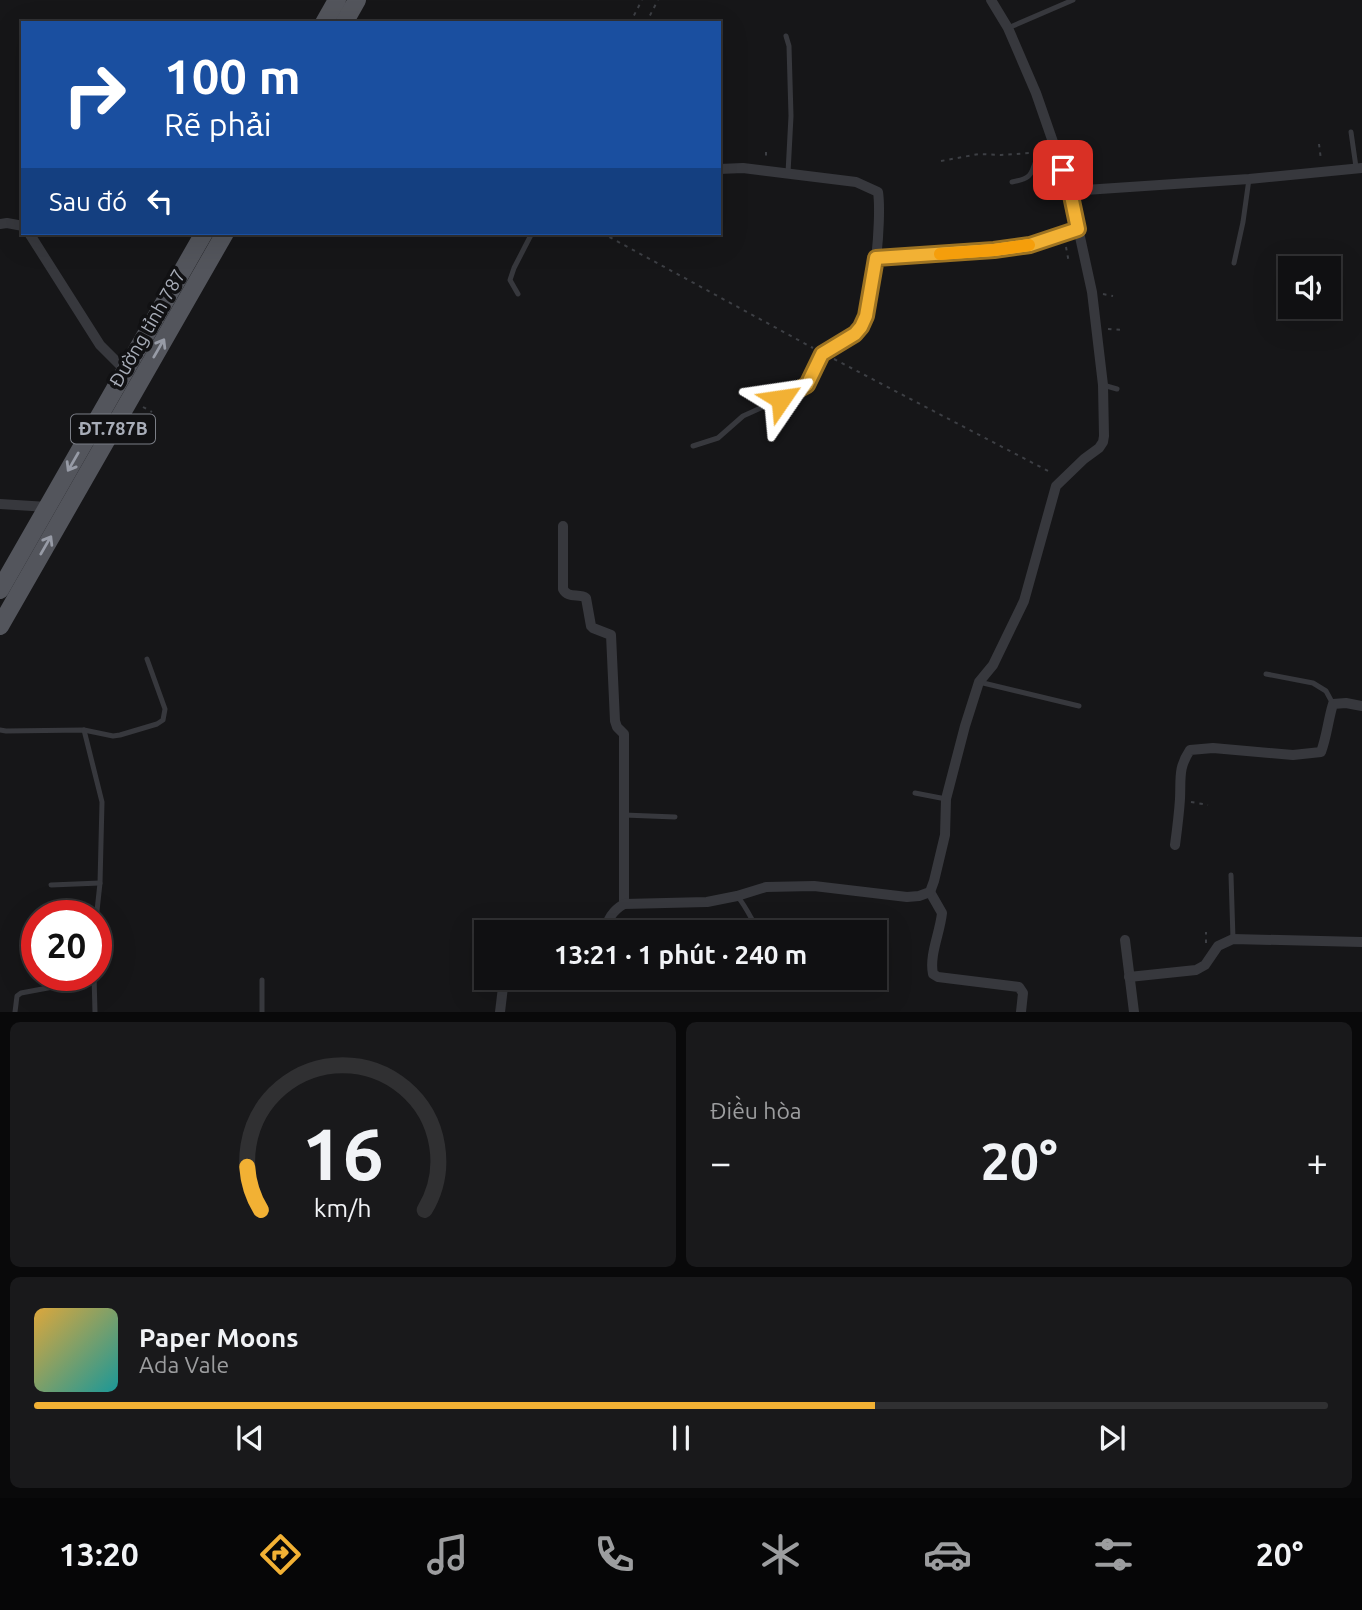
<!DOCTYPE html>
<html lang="vi">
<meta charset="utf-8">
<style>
body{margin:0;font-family:Ubuntu,sans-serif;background:#19191b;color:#f1f3f6;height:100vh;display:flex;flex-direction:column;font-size:26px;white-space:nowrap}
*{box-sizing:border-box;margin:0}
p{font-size:23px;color:#9c9d9f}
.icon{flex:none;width:38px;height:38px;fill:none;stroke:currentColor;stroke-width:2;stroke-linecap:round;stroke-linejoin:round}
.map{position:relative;height:1012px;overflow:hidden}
.drawer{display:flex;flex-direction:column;gap:10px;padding:10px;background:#09090a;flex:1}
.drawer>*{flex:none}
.banner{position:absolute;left:21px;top:21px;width:700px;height:214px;border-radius:0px;box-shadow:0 7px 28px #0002,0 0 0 2px #303032;background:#1a4fa0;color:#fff;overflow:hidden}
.buttons{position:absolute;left:1278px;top:256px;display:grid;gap:14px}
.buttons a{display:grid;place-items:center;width:63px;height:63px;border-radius:0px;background:#101012;box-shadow:0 7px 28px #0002,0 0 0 2px #303032;font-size:35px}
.speed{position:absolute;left:21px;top:900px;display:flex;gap:14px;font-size:35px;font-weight:700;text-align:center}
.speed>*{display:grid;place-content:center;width:91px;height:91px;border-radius:50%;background:#101012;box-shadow:0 7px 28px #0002,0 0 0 2px #303032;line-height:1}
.speed .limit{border:10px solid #d22;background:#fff;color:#111}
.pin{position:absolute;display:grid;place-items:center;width:60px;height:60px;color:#fff;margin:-30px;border-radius:14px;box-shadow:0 4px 10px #0006}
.me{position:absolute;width:77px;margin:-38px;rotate:58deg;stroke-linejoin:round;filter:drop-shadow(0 0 5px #0008)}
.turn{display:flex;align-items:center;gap:24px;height:147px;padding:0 28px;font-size:32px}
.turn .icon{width:91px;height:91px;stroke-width:2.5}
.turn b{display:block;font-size:49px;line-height:60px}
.then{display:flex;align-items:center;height:66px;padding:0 28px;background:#0003;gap:14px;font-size:26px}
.big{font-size:52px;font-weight:700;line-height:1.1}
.drawer .tile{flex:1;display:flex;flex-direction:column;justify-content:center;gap:10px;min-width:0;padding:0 24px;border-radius:10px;background:#19191b}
.drawer .dial{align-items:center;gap:0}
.dial svg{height:182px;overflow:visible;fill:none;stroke:#303032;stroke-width:7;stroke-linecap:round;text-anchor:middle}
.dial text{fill:#f1f3f6;stroke:none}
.song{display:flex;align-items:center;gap:21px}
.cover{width:84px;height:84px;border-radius:10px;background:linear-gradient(135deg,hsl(40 70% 55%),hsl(180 70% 35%))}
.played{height:7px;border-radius:4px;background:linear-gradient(90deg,#f2b134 65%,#303032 65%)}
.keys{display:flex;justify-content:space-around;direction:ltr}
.heat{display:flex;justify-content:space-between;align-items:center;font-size:38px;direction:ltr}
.drawer .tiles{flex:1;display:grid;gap:10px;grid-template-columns:1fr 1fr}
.tile:last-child{grid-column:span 2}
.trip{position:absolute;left:474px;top:920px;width:413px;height:70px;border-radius:0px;background:#101012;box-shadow:0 7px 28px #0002,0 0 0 2px #303032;font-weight:700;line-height:70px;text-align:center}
.tab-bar{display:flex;height:112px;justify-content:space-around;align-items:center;background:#060607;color:#9c9d9f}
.tab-bar .icon{width:49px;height:49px}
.tab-bar .active{color:#f2b134}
.tab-bar b{font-size:32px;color:#f1f3f6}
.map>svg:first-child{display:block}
</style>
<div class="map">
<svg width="1362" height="1012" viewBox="0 0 1362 1012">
<rect width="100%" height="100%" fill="#161618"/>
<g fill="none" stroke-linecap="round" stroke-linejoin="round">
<!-- path -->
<g stroke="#3d3f44" stroke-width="2" stroke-dasharray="3.5 5" stroke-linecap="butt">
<polyline points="630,23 642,0"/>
<polyline points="646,23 658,0"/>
<polyline points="1319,144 1321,160"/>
<polyline points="766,152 766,159"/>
<polyline points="941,161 979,154 1001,155 1030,153"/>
<polyline points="602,233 813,348"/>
<polyline points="1066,247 1069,263"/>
<polyline points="1103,294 1113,296"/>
<polyline points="1108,329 1123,330"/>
<polyline points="834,359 1052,473"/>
<polyline points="143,407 152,412"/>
<polyline points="1191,802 1208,805"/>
<polyline points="1206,943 1206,932"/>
</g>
<!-- service -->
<g stroke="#37383d" stroke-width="5">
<polyline points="1008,28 1073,0"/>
<polyline points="786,36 789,46 791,116 788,173"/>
<polyline points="1351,132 1356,167"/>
<path d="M1012,182C1039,177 1028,170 1041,152L1054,150"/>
<polyline points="1234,263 1243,222 1249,179"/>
<polyline points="518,294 510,280 514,268 532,233"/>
<polyline points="1103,385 1117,389"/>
<polyline points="693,446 718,438 743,416 800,390 807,385 816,369"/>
<polyline points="1266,674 1313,683 1326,691 1333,704"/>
<polyline points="979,682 1079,706"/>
<polyline points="0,730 6,731 84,730 113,736 120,735 157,724 163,720 165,709 147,659"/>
<polyline points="84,730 102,802 100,883 96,920"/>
<polyline points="915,793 946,799"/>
<polyline points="624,815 675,817"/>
<polyline points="1231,875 1233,939"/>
<polyline points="51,885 100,883"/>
<path d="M738,897C747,908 752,921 760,933"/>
<polyline points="94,975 95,1012"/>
<polyline points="262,980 262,1012"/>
<polyline points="15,1012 17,996 21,993 53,987"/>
</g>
<!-- minor -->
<g stroke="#37383d" stroke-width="10">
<path d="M719,169L743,168L856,182L878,192C882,218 874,311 858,331C849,342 831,343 822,354C819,358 817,364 816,369"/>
<polyline points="1070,191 1249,179 1362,168"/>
<polyline points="0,224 7,223 23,226"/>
<polyline points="29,233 100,345 126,371"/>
<polyline points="876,258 994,250 1030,245 1078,229"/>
<polyline points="0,504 48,507"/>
<path d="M563,526V589C568,599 579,593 586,598L591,626L593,628L611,635L615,721L617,727L624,734V904"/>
<path d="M1175,845C1177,830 1179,814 1180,799C1181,778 1178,768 1190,750L1213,748L1293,755L1321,752C1327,736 1328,720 1333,704L1346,703L1362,706"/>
<path d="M930,892L942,913C940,933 929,955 933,974L938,977L1019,987L1023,993L1021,1012"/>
<path d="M604,933C608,919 612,911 624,904L707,902L737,896L766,887L814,886L907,897L919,896L930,892L934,881L945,835L946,799L965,726L979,682L993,665L1024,601L1056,486L1084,459L1099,448L1103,442L1104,436L1103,385L1092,292L1070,191L1036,93L1008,28L991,0"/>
<polyline points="1125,940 1134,1012"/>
<polyline points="1129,977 1196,970 1205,965 1218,946 1233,939 1362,942"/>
<path d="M500,1012L503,987C524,974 542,983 564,978"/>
</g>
<!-- primary -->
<g stroke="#53555c" stroke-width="18">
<polyline points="324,23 337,0"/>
<polyline points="344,23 357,0"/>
<polyline points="0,590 204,233"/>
<polyline points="0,626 225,233"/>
</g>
</g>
<!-- one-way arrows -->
<defs><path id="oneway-shaft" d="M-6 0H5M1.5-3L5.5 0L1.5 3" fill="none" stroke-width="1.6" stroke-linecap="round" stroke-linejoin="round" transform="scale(1.75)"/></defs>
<g stroke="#979ba6">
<use href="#oneway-shaft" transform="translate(159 348) rotate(-60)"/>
<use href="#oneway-shaft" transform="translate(73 462) rotate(120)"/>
<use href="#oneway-shaft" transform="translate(46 545) rotate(-60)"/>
</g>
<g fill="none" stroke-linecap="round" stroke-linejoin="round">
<defs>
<polyline id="route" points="781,399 807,385 822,354 855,334 861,327 866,316 876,258 994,250 1030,245 1078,229 1070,191 1063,170"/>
</defs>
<!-- route casing -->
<use href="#route" stroke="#9d7322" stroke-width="18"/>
<!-- route -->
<use href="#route" stroke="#f2b134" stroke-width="12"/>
<!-- slow -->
<polyline stroke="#f59e0b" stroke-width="12" points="940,254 994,250 1029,245"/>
</g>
<g text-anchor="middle" stroke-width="7" stroke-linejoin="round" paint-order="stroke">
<!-- shield labels -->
<rect fill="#111113" stroke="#7b7e86" stroke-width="2" x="71" y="414.5" width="84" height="29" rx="5"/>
<g font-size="18" font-weight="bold" fill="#a8adb8">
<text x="113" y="435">ĐT.787B</text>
</g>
<!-- street labels -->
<g font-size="19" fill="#a8adb8" stroke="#111113">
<text transform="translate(147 328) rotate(-60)" y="7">Đường tỉnh 787</text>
</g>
</g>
</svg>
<div class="buttons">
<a><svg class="icon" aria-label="sound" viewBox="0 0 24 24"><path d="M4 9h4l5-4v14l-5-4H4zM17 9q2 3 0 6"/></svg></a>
</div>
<div class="speed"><div class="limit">20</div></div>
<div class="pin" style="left:1063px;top:170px;background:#d93025"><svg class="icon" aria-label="arrive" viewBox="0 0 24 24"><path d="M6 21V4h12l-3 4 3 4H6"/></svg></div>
<svg class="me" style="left:781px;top:399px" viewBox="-20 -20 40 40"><path d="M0-17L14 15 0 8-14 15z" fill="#f2b134" stroke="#fff" stroke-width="4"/></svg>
<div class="trip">13:21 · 1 phút · 240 m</div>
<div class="banner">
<div class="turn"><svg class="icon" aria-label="right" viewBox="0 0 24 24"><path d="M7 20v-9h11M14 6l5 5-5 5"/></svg><div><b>100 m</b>Rẽ phải</div></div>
<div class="then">Sau đó<svg class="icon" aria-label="left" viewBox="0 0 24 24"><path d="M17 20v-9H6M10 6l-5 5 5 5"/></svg></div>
</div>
</div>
<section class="drawer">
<div class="tiles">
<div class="tile dial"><svg viewBox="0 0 100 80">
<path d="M14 69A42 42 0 1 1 86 69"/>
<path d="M14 69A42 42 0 0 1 8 50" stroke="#f2b134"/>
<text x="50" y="56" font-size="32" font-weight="700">16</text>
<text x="50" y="72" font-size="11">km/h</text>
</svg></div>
<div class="tile"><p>Điều hòa</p>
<div class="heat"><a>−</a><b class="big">20°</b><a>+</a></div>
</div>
<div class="tile">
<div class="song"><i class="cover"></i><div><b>Paper Moons</b><p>Ada Vale</p></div></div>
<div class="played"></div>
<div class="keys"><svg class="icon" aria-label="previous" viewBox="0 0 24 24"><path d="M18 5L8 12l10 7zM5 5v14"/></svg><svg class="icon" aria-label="pause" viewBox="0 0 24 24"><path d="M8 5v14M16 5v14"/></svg><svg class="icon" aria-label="next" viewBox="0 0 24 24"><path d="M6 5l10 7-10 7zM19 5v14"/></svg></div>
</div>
</div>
</section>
<nav class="tab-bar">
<b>13:20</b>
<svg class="icon active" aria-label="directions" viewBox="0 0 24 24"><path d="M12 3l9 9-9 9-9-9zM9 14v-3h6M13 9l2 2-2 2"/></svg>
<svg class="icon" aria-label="music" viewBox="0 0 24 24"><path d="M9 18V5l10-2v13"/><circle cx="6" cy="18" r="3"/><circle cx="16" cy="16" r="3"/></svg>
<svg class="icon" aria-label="phone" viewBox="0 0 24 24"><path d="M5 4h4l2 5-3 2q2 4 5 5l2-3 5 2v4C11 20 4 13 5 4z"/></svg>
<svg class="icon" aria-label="climate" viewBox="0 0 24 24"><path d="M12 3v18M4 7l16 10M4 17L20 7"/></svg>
<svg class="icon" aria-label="car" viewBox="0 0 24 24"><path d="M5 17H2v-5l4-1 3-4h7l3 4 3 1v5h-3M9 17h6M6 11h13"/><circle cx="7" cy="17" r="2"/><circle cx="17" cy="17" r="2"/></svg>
<svg class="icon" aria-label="filters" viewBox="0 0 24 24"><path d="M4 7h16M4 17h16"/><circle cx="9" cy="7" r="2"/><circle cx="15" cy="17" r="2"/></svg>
<b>20°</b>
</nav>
